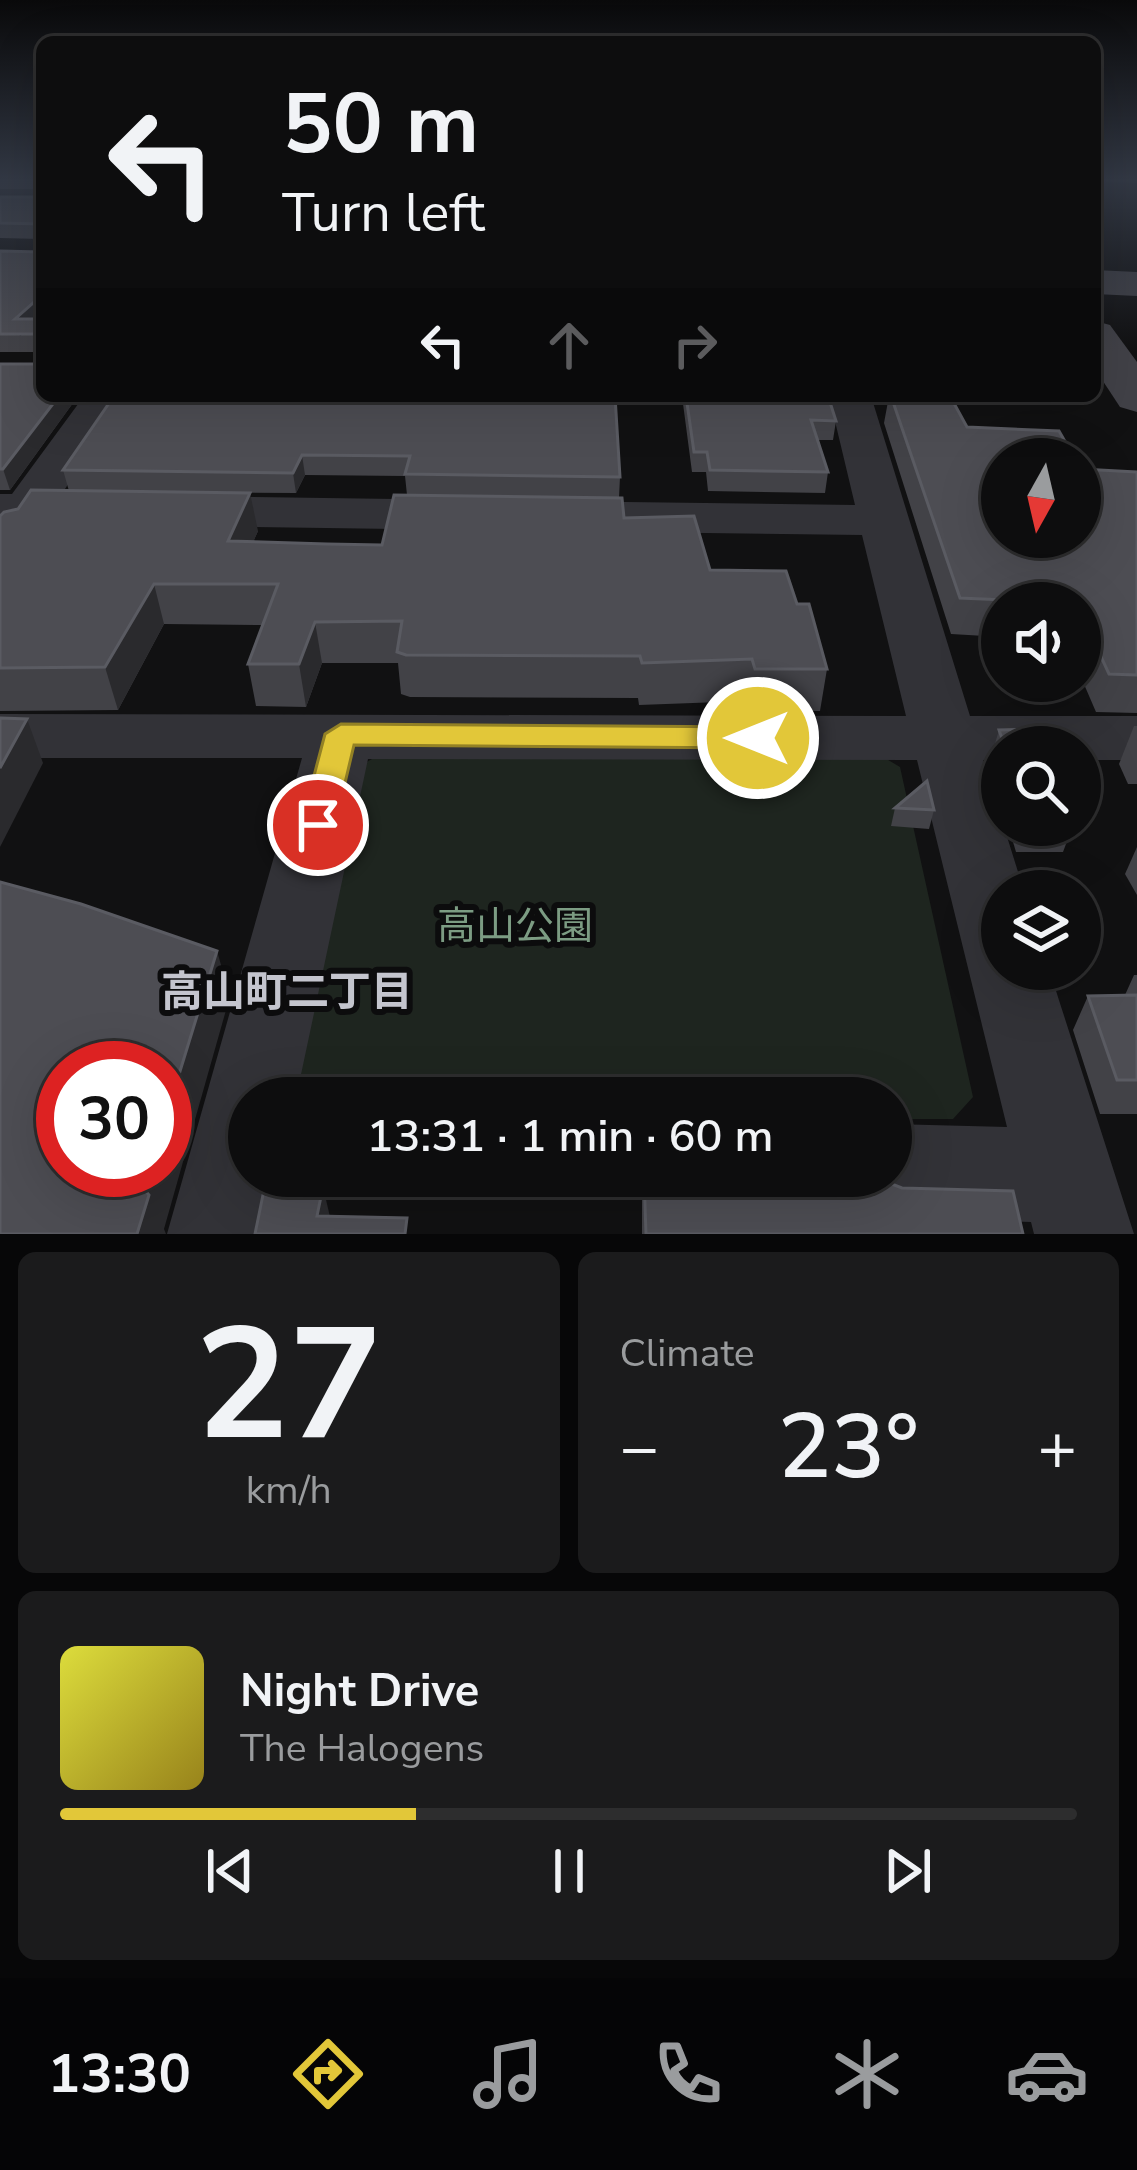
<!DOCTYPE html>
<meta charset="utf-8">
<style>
body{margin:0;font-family:"Nunito Sans","Noto Sans JP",sans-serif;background:#1b1b1c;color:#f1f3f6;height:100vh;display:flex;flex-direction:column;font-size:45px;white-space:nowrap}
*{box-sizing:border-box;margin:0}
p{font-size:39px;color:#9a9c9e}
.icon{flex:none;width:66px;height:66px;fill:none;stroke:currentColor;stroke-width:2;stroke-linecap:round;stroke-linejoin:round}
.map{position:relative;height:1234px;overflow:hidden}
.sheet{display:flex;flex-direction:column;gap:18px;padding:18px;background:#070708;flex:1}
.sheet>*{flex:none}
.banner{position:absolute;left:36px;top:36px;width:1065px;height:366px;border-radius:18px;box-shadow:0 12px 48px #0002,0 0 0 3px #2d2d2e;background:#0d0d0e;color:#f1f3f6;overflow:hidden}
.needle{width:78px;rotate:188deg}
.tools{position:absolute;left:981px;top:438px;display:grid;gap:24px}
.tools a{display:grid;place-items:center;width:120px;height:120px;border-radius:50%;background:#0d0d0e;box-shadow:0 12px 48px #0002,0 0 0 3px #2d2d2e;font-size:60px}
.speed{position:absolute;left:36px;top:1041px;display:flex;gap:24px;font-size:60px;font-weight:700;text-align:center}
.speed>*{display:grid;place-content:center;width:156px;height:156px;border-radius:50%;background:#0d0d0e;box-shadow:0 12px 48px #0002,0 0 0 3px #2d2d2e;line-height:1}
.speed .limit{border:18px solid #d22;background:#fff;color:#111}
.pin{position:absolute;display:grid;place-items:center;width:102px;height:102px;color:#fff;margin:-51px;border:6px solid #fff;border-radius:50%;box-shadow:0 3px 12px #0007}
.me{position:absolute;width:132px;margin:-66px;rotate:270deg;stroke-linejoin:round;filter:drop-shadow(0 0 9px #0008)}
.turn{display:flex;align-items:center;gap:42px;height:252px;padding:0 48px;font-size:54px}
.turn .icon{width:156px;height:156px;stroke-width:2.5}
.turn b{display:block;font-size:84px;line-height:102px}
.lanes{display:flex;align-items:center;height:114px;padding:0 48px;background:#0003;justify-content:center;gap:60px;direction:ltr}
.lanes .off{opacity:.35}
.big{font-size:90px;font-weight:600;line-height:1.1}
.sheet .card{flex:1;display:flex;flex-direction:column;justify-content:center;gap:18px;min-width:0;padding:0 42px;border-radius:18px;background:#1b1b1c}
.sheet .dial{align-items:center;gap:0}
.dial b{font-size:156px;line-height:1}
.song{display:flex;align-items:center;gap:36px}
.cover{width:144px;height:144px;border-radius:18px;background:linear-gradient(135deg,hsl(60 70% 55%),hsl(50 70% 35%))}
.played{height:12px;border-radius:6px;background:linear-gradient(90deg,#e2c739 35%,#2d2d2e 35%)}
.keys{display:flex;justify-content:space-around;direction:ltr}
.heat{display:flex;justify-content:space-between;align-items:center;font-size:66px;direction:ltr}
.sheet .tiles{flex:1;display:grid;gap:18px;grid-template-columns:1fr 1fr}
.card:last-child{grid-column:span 2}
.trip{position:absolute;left:228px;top:1077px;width:684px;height:120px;border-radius:60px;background:#0d0d0e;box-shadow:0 12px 48px #0002,0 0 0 3px #2d2d2e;font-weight:600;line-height:120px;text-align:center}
.tabs{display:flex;height:192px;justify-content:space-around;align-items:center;background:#050506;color:#9a9c9e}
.tabs .icon{width:84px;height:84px}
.tabs .on{color:#e2c739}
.tabs b{font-size:54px;color:#f1f3f6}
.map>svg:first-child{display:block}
</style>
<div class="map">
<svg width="1137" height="1234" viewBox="0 0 1137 1234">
<rect width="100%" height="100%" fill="#111112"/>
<!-- green -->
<polygon fill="#1e251f" points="386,751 878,754 900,767 973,1097 953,1119 891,1119 891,1098 298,1098 292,1089 365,763"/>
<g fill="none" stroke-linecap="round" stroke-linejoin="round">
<!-- street -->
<g fill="#323237" fill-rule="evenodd">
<polygon points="84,396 126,396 61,495 113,499 120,510 113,521 41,524 27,545 0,547 0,494 12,494"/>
<polygon points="829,396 871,396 970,716 1137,716 1137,760 1080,760 1080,747 1002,747 1002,760 983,760 1024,891 1002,891 1002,969 1049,969 1134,1234 1034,1234 1031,1222 891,1218 857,1204 846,1176 891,1176 891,1124 1007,1127 917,760 368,759 296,1098 249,1098 249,1176 279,1176 267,1234 167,1234 302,758 0,758 0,714 906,716 862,535 547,531 529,527 522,516 529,505 547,501 855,505"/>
<polygon points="175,496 467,500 485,504 492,515 485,526 467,530 175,526 157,522 150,511 157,500"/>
</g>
<!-- secondary -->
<g fill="#414147" fill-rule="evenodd">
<polygon points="1095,270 1137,272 1137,296 1095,294"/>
<polygon points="1095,321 1110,325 1137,362 1137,412 1120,407 1095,369"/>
</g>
</g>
<!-- wall -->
<g fill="#424247">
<polygon points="0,179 42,179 42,316 38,319 42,319 42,396 78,396 10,490 0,490 0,364 40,364 40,352 0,352 0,251 41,252 41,239 0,238 0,197 41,197 42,189 0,189"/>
<polygon points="1098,179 1137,179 1137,183 1100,181"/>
<polygon points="114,396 620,477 619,498 407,495 405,476 305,475 296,493 69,491 63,470"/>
<polygon points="682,396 828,396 836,421 833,440 817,440 828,472 825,493 708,491 706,472 692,472"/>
<polygon points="889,396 950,396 967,427 1081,469 1137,472 1137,713 1096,712 1080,675 1080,603 1002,603 1002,637 951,634 884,423"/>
<polygon points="0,516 258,531 253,542 327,544 382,545 624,518 710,570 797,604 827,669 820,711 750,711 747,701 639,705 638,698 410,697 401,694 398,663 322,663 306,707 256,706 248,664 262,625 164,624 118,710 0,711"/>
<polygon points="1134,726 1137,726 1137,784 1128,784 1119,764"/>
<polygon points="999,730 1045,747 1002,747 1002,806 989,764"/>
<polygon points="895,808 934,810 929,829 891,826"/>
<polygon points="1008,825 1073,825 1063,852 1016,852"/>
<polygon points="1137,847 1137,895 1125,874"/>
<polygon points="1134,975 1137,975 1137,1114 1100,1114 1073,1030 1088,996 1125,995"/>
<polygon points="642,1176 871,1176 1023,1234 642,1234"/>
</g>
<!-- shaded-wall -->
<g fill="#2a2a2d">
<polygon points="42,295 42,316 20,336 15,319"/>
<polygon points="59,396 78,396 10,490 3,469"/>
<polygon points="302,455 305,475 296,493 293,473"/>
<polygon points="250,493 258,531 236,581 228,541"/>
<polygon points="154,584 164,624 118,710 105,667"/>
<polygon points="315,622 322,663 306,707 299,664"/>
<polygon points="27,719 43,763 0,847 0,768"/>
<polygon points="217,951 230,996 164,1229 166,1234 137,1234 144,1189 150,1170 165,1170 165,1120"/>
<polygon points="323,1187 331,1221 317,1216"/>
</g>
<!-- building -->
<g fill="#4d4d53" stroke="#5a5b62" stroke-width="3">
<polygon points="42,179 42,295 15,319 42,319 42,396 59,396 3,469 0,469 0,364 40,364 40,334 0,334 0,251 41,252 41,224 0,223 0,197 41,197"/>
<polygon points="114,396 615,396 620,477 405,474 410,456 302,455 293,473 63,470"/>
<polygon points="686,396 828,396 836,421 811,420 828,472 710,470 707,452 694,452"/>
<polygon points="891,396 950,396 967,427 1059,431 1075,459 1002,459 1002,537 1080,537 1080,467 1081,469 1137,472 1137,675 1109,674 1080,611 1080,603 960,598"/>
<polygon points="31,490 250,493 228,541 327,544 382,545 394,495 622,498 624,518 694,516 710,570 786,571 797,604 809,604 827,669 755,669 752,659 642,663 640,656 406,655 397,652 402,621 315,622 299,664 248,664 278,584 154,584 105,667 0,668 0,516 4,512 18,509"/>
<polygon points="0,718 27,719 0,768"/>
<polygon points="1037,729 1045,747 1005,747 999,730"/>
<polygon points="927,781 934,810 895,808"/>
<polygon points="0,882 81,904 217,951 165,1120 165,1068 63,1068 63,1170 150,1170 144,1189 149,1195 137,1234 0,1234"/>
<polygon points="1137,995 1137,1080 1117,1080 1088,996"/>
<polygon points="644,1176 871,1176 902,1188 1013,1191 1023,1234 646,1234"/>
<polygon points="265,1185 323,1187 317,1216 407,1218 405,1234 255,1234"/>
</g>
<!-- sky -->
<linearGradient id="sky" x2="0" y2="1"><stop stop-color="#09090a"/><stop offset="0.51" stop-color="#323844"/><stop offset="1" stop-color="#323844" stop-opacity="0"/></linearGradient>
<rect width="1137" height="352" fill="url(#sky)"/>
<!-- route -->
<polygon fill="#e2c739" stroke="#938125" stroke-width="3" points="341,724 758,727 769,730 773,738 769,745 758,748 354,745 335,825 330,834 318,838 306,834 301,825 325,734"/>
<g text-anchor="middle" stroke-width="12" stroke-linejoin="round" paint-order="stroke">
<!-- near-park labels -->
<g font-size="39" fill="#7c9c83" stroke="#0c0c0d">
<text x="515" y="939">高山公園</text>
</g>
<!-- near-neighbourhood labels -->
<g font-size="42" font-weight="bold" fill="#c4c5ce" stroke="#0c0c0d">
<text x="287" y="1006">高山町二丁目</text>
</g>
</g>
</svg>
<div class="tools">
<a><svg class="needle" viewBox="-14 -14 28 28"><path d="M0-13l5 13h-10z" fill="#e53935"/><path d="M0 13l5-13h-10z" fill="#9a9c9e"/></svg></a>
<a><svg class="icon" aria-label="sound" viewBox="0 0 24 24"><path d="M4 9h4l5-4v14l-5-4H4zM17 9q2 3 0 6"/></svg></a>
<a><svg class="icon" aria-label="search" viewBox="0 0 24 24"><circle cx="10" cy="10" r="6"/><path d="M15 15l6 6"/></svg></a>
<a><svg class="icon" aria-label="layers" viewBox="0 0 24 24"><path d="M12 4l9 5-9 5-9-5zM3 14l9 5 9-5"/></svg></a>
</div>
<div class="speed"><div class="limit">30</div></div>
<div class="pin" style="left:318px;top:825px;background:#d93025"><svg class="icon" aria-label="arrive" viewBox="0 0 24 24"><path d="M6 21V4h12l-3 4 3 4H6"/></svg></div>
<svg class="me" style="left:758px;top:738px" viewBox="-20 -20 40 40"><circle r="17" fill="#e2c739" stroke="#fff" stroke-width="3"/><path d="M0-11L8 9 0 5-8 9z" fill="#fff"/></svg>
<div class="trip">13:31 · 1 min · 60 m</div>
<div class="banner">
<div class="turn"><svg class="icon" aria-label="left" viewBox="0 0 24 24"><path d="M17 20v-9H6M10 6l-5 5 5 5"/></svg><div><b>50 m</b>Turn left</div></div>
<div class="lanes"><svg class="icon" aria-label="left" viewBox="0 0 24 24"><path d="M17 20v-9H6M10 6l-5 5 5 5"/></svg><svg class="icon off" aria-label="ahead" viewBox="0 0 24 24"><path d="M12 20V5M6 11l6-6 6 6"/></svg><svg class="icon off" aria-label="right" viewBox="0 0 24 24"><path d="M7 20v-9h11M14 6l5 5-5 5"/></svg></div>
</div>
</div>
<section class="sheet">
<div class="tiles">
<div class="card dial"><b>27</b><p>km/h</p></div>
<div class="card"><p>Climate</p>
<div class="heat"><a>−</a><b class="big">23°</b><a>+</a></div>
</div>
<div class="card">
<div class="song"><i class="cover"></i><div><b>Night Drive</b><p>The Halogens</p></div></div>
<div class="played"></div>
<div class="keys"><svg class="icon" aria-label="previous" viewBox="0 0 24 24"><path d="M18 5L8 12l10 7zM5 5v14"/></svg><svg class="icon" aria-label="pause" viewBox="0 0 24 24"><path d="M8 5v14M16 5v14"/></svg><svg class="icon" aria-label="next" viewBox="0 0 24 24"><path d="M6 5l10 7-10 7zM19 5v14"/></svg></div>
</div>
</div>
</section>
<nav class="tabs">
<b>13:30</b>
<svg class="icon on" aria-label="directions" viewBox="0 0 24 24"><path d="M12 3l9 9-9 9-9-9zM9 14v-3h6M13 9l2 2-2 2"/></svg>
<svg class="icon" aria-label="music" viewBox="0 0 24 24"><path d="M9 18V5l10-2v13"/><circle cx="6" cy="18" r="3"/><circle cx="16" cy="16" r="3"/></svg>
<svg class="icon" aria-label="phone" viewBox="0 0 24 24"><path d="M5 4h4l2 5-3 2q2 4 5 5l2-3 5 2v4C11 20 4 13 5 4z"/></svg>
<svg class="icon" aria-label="climate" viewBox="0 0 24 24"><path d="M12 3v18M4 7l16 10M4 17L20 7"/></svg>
<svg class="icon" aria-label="car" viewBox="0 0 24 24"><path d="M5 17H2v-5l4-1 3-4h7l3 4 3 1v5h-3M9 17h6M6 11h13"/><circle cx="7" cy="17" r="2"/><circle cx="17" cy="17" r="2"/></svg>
</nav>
